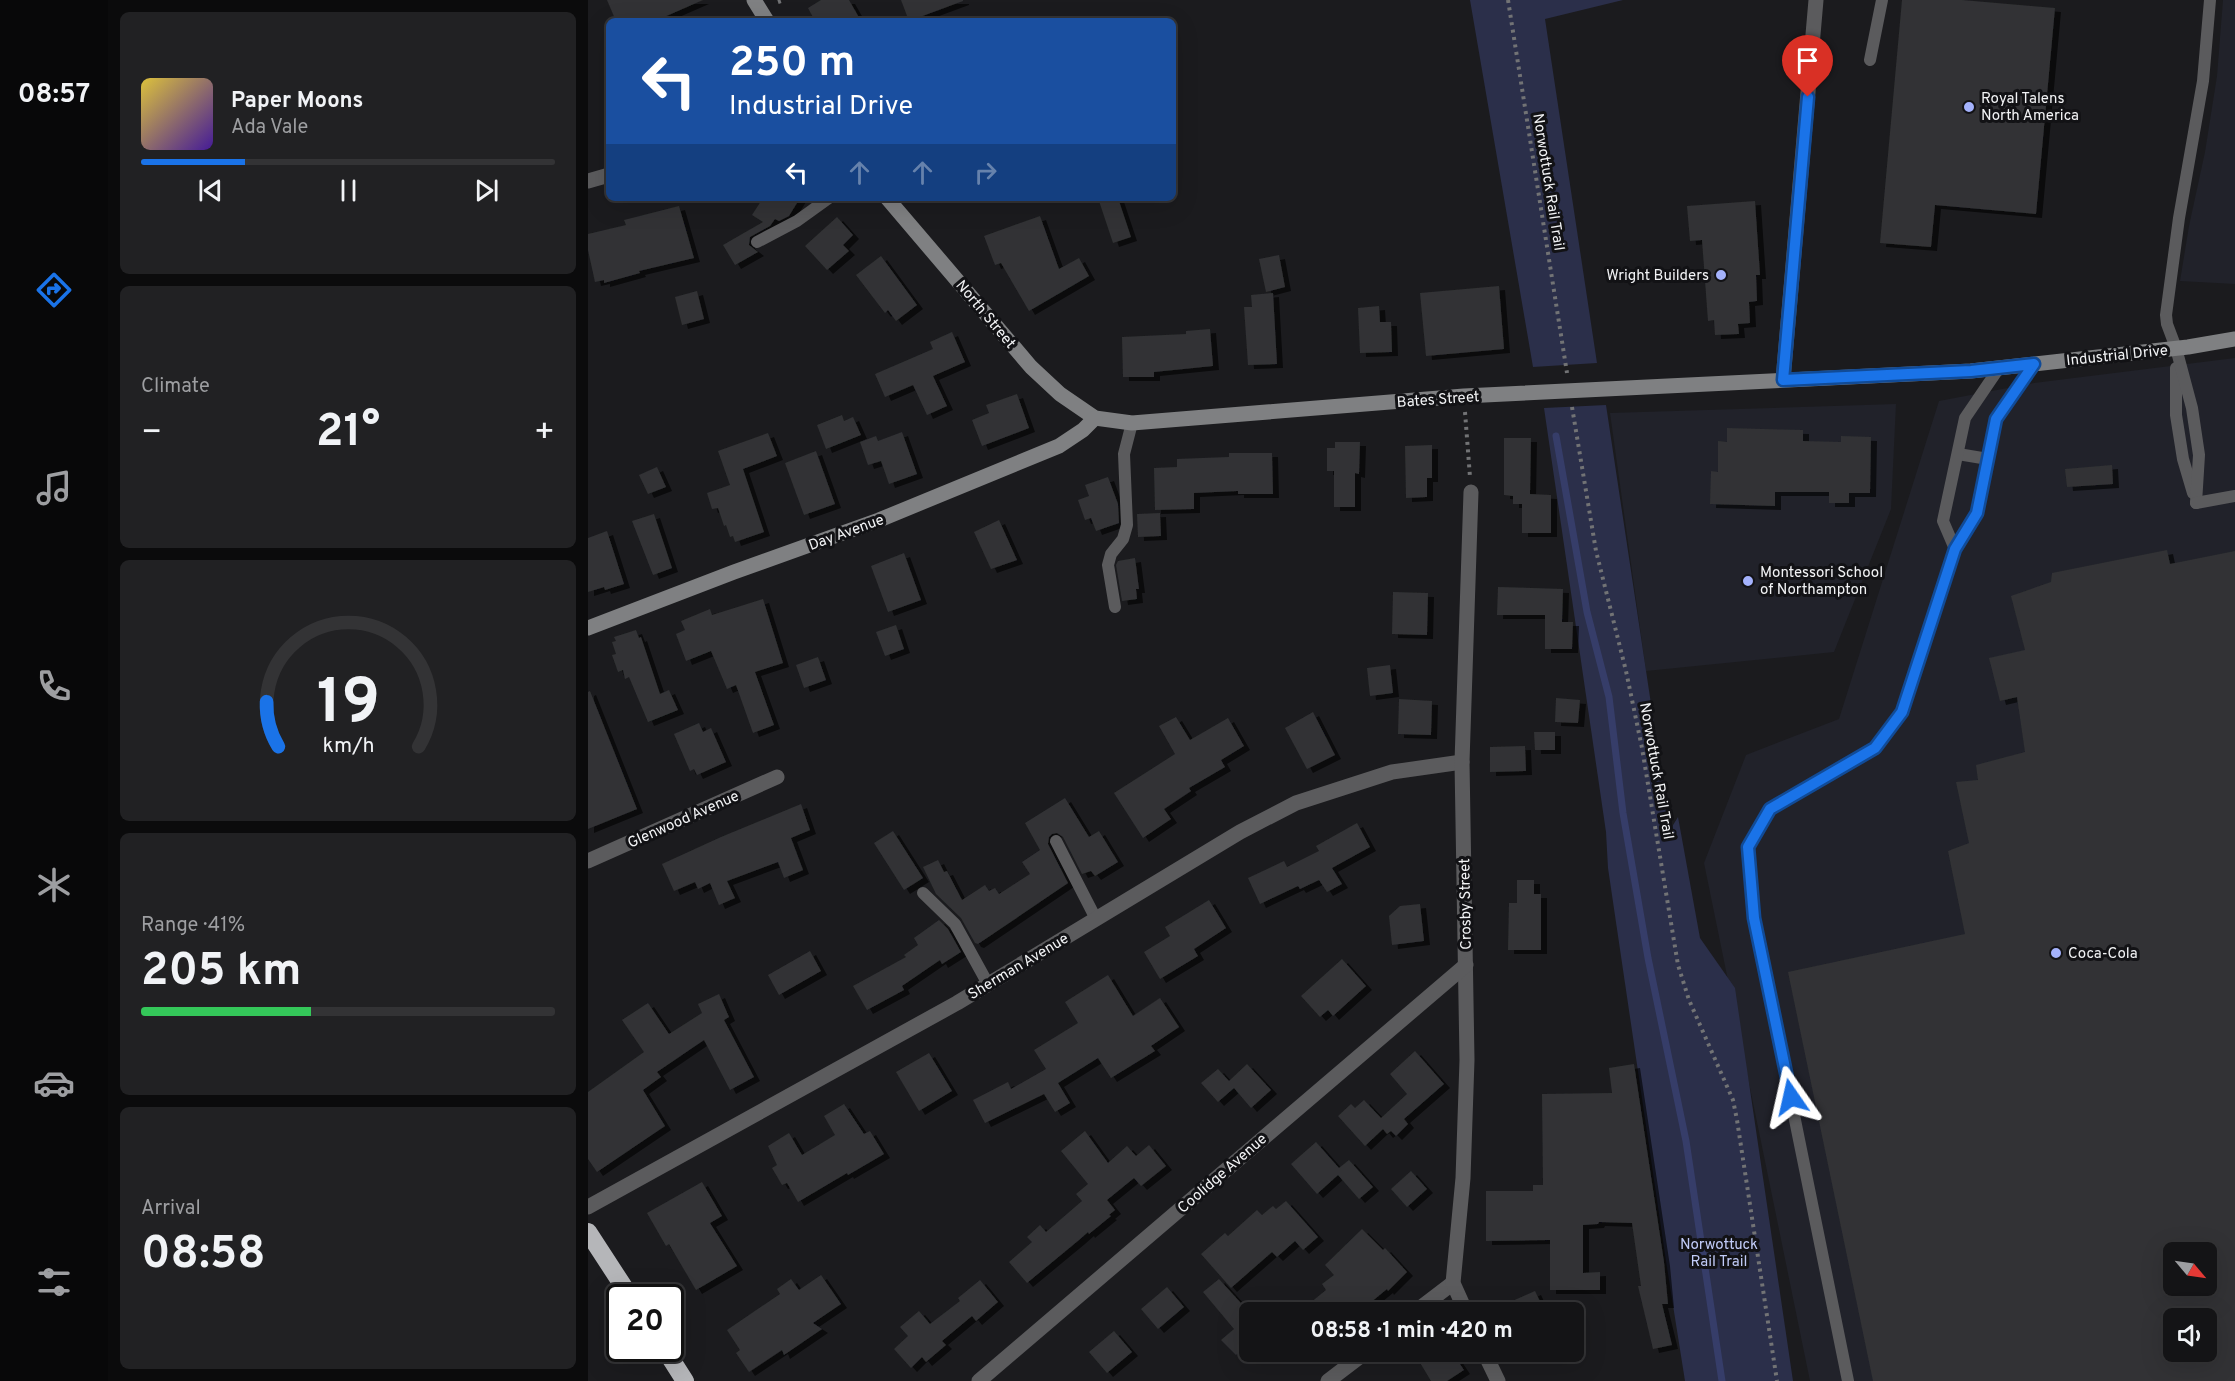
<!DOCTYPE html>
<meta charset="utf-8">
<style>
body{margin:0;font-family:Overpass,sans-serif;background:#212123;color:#f1f3f6;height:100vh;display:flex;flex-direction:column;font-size:22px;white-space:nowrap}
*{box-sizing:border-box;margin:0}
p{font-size:20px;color:#9d9ea1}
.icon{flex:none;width:33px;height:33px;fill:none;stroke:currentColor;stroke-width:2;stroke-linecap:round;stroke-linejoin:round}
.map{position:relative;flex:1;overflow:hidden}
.details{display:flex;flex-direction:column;gap:12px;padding:12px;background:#0b0b0c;width:480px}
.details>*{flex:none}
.hud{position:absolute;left:18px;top:18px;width:570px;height:183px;border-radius:9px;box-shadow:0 6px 24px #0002,0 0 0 2px #333335;background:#1a4fa0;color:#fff;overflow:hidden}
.needle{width:39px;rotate:119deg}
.fabs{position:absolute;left:1575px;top:1242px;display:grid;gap:12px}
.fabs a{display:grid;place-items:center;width:54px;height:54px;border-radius:9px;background:#141416;box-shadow:0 6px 24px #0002,0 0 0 2px #333335;font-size:30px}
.speed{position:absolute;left:18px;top:1284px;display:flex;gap:12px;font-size:30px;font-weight:700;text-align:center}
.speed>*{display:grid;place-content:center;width:78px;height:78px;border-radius:50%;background:#141416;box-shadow:0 6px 24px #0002,0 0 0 2px #333335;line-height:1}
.speed .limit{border:3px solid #111;border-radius:9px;background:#fff;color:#111}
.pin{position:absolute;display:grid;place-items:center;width:51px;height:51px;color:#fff;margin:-62px -26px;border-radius:50% 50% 50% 0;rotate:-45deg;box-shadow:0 0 6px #0007}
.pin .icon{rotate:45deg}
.me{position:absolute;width:66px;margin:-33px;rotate:349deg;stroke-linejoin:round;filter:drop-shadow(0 0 4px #0008)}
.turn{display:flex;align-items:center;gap:21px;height:126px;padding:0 24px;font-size:27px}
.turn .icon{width:78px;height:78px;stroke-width:2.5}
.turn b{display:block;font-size:42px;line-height:51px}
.lanes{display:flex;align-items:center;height:57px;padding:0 24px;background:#0003;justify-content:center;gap:30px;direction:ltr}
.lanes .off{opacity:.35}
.big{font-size:45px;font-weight:700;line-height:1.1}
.details .tile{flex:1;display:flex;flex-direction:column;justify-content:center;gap:9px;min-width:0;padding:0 21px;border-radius:9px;background:#212123}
.details .dial{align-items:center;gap:0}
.dial svg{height:156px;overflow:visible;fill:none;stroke:#333335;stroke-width:7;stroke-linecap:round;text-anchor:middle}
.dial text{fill:#f1f3f6;stroke:none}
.song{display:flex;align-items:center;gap:18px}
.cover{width:72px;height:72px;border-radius:9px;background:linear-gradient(135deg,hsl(50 70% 55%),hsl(260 70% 35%))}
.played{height:6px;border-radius:3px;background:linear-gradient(90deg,#1a73e8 25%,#333335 25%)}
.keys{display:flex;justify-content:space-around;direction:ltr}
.heat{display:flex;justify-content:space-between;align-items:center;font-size:33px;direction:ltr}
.charge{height:9px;border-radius:4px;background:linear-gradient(90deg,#34c759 41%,#333335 0)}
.trip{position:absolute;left:651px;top:1302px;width:345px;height:60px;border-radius:9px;background:#141416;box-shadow:0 6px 24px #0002,0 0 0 2px #333335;font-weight:700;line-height:60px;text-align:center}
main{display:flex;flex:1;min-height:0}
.menu{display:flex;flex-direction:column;width:108px;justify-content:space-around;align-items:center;background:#080809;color:#9d9ea1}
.menu .icon{width:42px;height:42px}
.menu .current{color:#1a73e8}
.menu b{font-size:27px;color:#f1f3f6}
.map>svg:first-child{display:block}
</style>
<main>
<nav class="menu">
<b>08:57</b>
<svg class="icon current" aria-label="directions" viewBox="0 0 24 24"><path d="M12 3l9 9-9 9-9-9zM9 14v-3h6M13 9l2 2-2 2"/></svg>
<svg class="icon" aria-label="music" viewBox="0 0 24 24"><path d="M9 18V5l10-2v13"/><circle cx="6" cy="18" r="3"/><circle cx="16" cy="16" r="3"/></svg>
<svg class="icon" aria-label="phone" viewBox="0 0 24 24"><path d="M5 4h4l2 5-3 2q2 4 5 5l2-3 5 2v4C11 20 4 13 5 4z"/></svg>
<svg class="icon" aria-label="climate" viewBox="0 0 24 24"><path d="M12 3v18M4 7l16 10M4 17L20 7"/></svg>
<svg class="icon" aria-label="car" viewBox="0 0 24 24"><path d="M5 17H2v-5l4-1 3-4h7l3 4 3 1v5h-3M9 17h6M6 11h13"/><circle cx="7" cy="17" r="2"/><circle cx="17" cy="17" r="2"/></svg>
<svg class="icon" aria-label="filters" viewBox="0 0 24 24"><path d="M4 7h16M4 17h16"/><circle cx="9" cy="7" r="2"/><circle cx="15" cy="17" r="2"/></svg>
</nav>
<section class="details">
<div class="tile">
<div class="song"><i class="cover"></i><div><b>Paper Moons</b><p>Ada Vale</p></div></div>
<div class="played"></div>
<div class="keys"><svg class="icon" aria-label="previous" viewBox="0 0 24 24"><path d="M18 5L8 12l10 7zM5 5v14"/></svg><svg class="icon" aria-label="pause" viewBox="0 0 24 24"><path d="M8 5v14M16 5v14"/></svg><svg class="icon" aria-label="next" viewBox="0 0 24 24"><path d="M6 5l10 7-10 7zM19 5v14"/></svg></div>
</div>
<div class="tile"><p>Climate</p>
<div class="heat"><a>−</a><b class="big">21°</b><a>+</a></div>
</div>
<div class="tile dial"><svg viewBox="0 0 100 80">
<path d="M14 69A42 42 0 1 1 86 69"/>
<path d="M14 69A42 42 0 0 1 8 46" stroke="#1a73e8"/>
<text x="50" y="56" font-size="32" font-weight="700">19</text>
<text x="50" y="72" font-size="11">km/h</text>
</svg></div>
<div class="tile"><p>Range · 41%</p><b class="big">205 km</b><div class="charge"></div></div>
<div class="tile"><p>Arrival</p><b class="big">08:58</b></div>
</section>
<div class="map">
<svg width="1647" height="1381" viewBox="0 0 1647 1381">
<defs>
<filter id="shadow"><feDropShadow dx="6" dy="4" stdDeviation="0" flood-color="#0009"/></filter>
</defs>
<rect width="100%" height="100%" fill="#1b1b1e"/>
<!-- built -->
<g fill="#21222a" fill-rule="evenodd">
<polygon points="1635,0 1647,0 1647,284 1592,281 1601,226 1617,152 1629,76"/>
<path d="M1647,358V1381H1222L1116,863L1158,755L1251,719L1351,401L1446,383ZM1586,1252H1618V1286H1586ZM1586,1318H1618V1352H1586Z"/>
<polygon points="1308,404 1303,509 1246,652 1058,671 1022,413"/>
</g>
<!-- green -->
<g fill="#2b2f4a">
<polygon points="882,0 1035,0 957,19 1009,363 945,367"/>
<polygon points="1018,405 1082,830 1090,817 1112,938 1147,988 1205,1381 1097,1381 1078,1261 1020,868 1018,832 956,408"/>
</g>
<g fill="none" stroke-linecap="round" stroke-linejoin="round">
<!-- stream -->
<polyline stroke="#363d69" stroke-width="7" points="968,436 999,612 1021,697 1035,813 1060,958 1098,1141 1134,1381"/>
</g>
<!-- building -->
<g fill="#313234" fill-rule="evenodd" filter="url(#shadow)">
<polygon points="19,0 115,0 67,21 28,21"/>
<polygon points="233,0 261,0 273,21 227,21 220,8"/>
<polygon points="313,0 375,0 375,1 321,21"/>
<polygon points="1314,0 1374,0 1467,8 1448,214 1347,205 1343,247 1292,243"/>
<polygon points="175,198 212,198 201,216 191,221 187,219 182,226 162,237 161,245 170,252 147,265 135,245 175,222 164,215"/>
<polygon points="510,198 530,198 543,237 525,243"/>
<polygon points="1167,201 1172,275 1168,275 1169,301 1161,302 1162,323 1150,324 1151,334 1127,335 1126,320 1120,321 1114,240 1102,241 1099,206"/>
<polygon points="91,206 106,258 51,271 52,273 16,283 16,280 7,282 0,250 0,234 38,225 36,220"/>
<polygon points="452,216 471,269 491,258 501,276 441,311 413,263 407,265 396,236"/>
<polygon points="249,217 265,235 255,245 261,251 239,270 217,246"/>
<polygon points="691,255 697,287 678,292 671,259"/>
<polygon points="293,256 329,305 308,321 300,310 297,313 268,275"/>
<polygon points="911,286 916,349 838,356 832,293"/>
<polygon points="109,291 116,319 94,325 87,297"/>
<polygon points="685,293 689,364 660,365 656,307 664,307 663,295"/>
<polygon points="791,306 792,322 803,322 804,352 772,353 770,308"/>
<polygon points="622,329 625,366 566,372 566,377 535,377 534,337 598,334 598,331"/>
<polygon points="364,332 377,362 345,376 359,406 339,415 325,385 297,397 287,374 345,349 342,342"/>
<polygon points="429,394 441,428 394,446 384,420 401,413 398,405"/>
<polygon points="254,415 256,421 265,417 273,435 238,449 229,425"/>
<polygon points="1139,428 1215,430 1215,441 1253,442 1253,436 1283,437 1282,493 1261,493 1261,503 1241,503 1241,492 1187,492 1187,506 1122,504 1123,471 1130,472 1130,441 1139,442"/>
<polygon points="314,432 329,474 301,484 293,461 280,465 272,442 288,436 290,441"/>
<polygon points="180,433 189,456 155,469 176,532 147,542 145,536 142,537 138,525 136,526 130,508 124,509 119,493 142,485 130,451"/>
<polygon points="916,438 943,438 942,494 963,495 963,533 934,533 934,504 925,504 925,496 916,495"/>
<polygon points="747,442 772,442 771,474 767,473 767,507 746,507 746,471 739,471 739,448 747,448"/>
<polygon points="844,445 844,478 839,478 839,497 818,498 817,446"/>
<polygon points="228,451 247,504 216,515 197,463"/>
<polygon points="641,453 684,453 685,494 650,494 650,491 606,493 606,509 567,510 566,468 589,467 589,459 641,457"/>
<polygon points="1524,465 1525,484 1479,487 1477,469"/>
<polygon points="69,467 78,487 60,494 51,475"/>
<polygon points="520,477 530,504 531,523 508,531 503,518 497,520 490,500 501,496 497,485"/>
<polygon points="572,513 573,536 550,537 549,514"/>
<polygon points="66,514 84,568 65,575 44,521"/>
<polygon points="411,520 429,560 403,569 386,532"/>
<polygon points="19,531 36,584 17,590 16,587 0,592 0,538"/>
<path d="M1579,550L1582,564L1647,551V1381H1285L1200,972L1377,934L1360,851L1381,843L1368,782L1390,780L1388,765L1437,752L1429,697L1412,701L1401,658L1437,650L1423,596L1463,582L1464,573ZM1586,1252H1618V1286H1586ZM1586,1318H1618V1352H1586Z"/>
<polygon points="316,553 333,600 300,612 283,566"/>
<polygon points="547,558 551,589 548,589 549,599 534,601 528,565 530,561"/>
<polygon points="910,587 975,589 974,622 985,622 984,649 957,649 957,615 909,615"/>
<polygon points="805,592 840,593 839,635 804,634"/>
<polygon points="175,599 195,663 167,672 186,725 165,733 148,685 139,689 123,651 98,661 88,634 97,630 93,621 122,609 124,615"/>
<polygon points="308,625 316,649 297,656 288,632"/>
<polygon points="48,630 51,638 53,637 72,694 81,690 90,710 60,722 41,677 37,679 35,670 30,672 24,655 28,654 24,642 28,641 26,637"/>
<polygon points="230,657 238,680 216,688 208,665"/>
<polygon points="802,665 805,693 782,696 779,668"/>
<polygon points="2,691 49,809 0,829 0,692"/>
<polygon points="968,698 992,700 990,723 967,722"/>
<polygon points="811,699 844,701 843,735 810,734"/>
<polygon points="725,712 747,755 719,769 697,728"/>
<polygon points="588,717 602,740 640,718 656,746 633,760 637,767 601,788 603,791 576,809 583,819 555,838 526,793 587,754 571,726"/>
<polygon points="111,723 115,732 123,728 138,762 109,775 106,769 102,771 86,734"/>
<polygon points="946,732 967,732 967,750 947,750"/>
<polygon points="937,746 938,771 902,772 902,747"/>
<polygon points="477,798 501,837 511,831 530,862 507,876 503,871 494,874 475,837 469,833 464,834 461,837 460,844 480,883 390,944 387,943 373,918 348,894 335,867 350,860 356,872 359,871 374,900 397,885 401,891 407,888 411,894 442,874 434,862 452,850 437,823"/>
<polygon points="213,804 222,830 203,838 215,870 196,878 190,862 139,881 147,898 131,905 122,883 110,889 107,882 86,891 74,864 133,837"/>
<polygon points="769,823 782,847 744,868 754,884 739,892 731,880 712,889 710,886 672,904 660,878 696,861 699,867 731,851 728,846"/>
<polygon points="305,831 335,878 316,890 286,843"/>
<polygon points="929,880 946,880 946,894 953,894 953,950 920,950 921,903 929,903"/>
<polygon points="621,900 638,928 606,949 610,956 572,979 556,952 582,936 577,927"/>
<polygon points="832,904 836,941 804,945 801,916 812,906"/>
<polygon points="351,920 360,929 373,952 354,964 352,960 314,986 316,990 279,1010 265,986 318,957 316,955 330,945 326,938"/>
<polygon points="222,951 233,971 191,995 180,975"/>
<polygon points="754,959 778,986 745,1016 740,1010 732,1017 713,996"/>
<polygon points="520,975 545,1016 572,998 591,1027 563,1046 567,1051 523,1078 510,1058 470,1083 482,1103 467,1112 456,1094 397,1123 385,1100 420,1082 423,1089 458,1069 446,1050 490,1023 477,1002"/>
<polygon points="131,994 141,1017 136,1020 166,1077 142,1090 116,1040 69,1072 73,1077 55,1090 77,1126 9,1172 0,1159 0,1092 56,1052 34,1020 60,1003 81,1034 114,1013 110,1004"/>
<polygon points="827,1051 856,1084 816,1119 820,1124 808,1136 803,1131 799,1134 795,1129 777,1146 750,1116 763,1104 767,1108 776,1100 793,1118 819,1094 802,1074"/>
<polygon points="341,1053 364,1091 331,1111 308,1072"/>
<polygon points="659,1064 683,1090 663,1108 646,1088 630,1102 613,1083 630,1069 641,1081"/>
<polygon points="1046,1064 1076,1262 1080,1304 1074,1304 1084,1345 1065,1349 1050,1286 1053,1286 1044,1223 1011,1222 1010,1224 995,1225 995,1273 1012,1272 1012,1290 962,1290 962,1240 898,1241 898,1191 945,1191 945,1185 955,1185 954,1094 1024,1093 1021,1068"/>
<polygon points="256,1104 276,1134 282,1131 296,1154 260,1175 259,1173 210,1202 199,1183 194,1185 184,1168 189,1165 180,1146 201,1133 214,1155 247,1135 236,1116"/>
<polygon points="497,1131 520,1163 539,1146 548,1156 561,1145 578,1166 553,1186 546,1178 519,1200 527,1210 521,1215 523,1216 501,1234 500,1232 491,1240 439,1283 421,1262 444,1242 439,1237 452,1225 458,1232 494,1201 488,1194 500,1184 473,1151"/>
<polygon points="728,1142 751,1168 761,1160 785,1187 771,1199 750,1175 729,1194 703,1164"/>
<polygon points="823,1171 839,1189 819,1207 803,1189"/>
<polygon points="114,1182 134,1216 122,1223 149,1266 108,1290 81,1244 78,1246 59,1213"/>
<polygon points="698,1201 730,1237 715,1250 707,1241 689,1257 684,1252 643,1288 613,1254 637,1233 640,1236 669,1210 674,1215 685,1206 688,1209"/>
<polygon points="774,1229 795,1250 797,1248 819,1272 800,1291 799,1289 771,1312 711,1312 738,1290 734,1284 746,1275 737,1265"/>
<polygon points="233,1275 253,1304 225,1323 234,1329 196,1355 194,1350 161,1372 148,1353 152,1350 139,1330 192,1294 189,1289 203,1279 211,1290"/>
<polygon points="631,1279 662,1313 662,1348 659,1345 648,1355 633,1340 646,1329 615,1292"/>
<polygon points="392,1280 410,1302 388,1321 384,1316 354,1341 358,1345 338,1362 334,1357 323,1368 306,1349 320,1336 312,1327 331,1311 342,1324 372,1301 370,1298"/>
<polygon points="579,1287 596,1307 570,1329 553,1309"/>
<polygon points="947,1291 957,1312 899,1312"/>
<polygon points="526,1331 544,1352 519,1373 501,1352"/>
<polygon points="830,1352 864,1352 876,1370 859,1381 843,1381 831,1361 834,1359"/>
</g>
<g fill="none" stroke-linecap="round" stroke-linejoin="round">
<!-- path -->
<g stroke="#727375" stroke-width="4" stroke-dasharray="3 4.5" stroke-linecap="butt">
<polyline points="920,0 979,373"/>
<polyline points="190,2 196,0"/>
<polyline points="984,407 1008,551 1038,671 1054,748 1090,965 1101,1000 1145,1100 1149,1120 1189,1381"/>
<polyline points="877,412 882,477"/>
</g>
<!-- lane -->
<g stroke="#5b5b5d" stroke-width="12">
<polyline points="1282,60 1294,0"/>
<polyline points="169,242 209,221 241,198"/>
<polyline points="1588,368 1588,415 1595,459 1605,493"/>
<polyline points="1370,454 1400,459"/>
<polyline points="1608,503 1611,455 1604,408 1588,348 1579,324 1578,315 1591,218 1615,81 1622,0"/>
<polyline points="1608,503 1647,496"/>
<polyline points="1367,549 1355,521 1377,418 1411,368"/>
<polyline points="527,607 520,565 523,554 535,539 539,525 536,454 544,423"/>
<polyline points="468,841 508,919"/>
<polyline points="335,893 367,924 400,984"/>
<polyline points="1260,1381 1166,918 1160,847 1182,809 1287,748 1314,712 1367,549 1389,513 1408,419 1446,364"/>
</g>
<!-- street -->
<g stroke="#5b5b5d" stroke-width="15">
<polyline points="0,181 21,175"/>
<polyline points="1195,380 1228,0"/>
<polyline points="0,861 189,777"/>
<polyline points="0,1207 369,1003 652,832 708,803 804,772 874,762"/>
<polyline points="827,1312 865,1283"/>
<polyline points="878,1312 865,1283 875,1178 879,1060 874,762 883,492"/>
<polyline points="896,1352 910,1381"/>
<polyline points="391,1381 878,965"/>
<polyline points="740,1381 778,1352"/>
</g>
<!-- secondary -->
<g stroke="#7f8082" stroke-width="15">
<polyline points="166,0 179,21"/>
<polyline points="299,198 443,367 472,394 507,418 544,423 876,396 1383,371 1600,347 1647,339"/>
<polyline points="0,628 146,572 291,520 471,446 495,430 507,418"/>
</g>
<!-- highway -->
<g stroke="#b5b6b9" stroke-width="18">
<polyline points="0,1232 43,1298"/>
<polyline points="76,1348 97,1381"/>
</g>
</g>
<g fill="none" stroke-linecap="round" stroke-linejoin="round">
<defs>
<polyline id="route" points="1203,1097 1166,918 1160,847 1182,809 1287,748 1314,712 1367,549 1389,513 1408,419 1446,364 1383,371 1195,380 1220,97"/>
</defs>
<!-- route casing -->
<use href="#route" stroke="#114b97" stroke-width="15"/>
<!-- route -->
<use href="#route" stroke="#1a73e8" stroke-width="10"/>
</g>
<!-- markers -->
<g fill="#a4b2fc" stroke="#121215" stroke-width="2">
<circle cx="1381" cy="107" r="6"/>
<circle cx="1133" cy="275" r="6"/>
<circle cx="1160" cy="581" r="6"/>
<circle cx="1468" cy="953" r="6"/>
</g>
<g text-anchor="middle" stroke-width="6" stroke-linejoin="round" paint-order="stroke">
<!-- poi labels -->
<g font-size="15" fill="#f2f3f5" stroke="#121215" text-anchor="start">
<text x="1393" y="103">Royal Talens<tspan x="1393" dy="17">North America</tspan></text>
<text x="1121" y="280" text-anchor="end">Wright Builders</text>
<text x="1172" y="577">Montessori School<tspan x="1172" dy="17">of Northampton</tspan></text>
<text x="1480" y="958">Coca-Cola</text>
</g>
<!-- street labels -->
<g font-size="15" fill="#f2f3f5" stroke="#121215">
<text transform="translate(961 182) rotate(81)" y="5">Norwottuck Rail Trail</text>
<text transform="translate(398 314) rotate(50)" y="5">North Street</text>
<text transform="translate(1529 355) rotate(-6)" y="5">Industrial Drive</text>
<text transform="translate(850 399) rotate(-4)" y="5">Bates Street</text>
<text transform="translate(258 532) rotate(-20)" y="5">Day Avenue</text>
<text transform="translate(1069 771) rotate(80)" y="5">Norwottuck Rail Trail</text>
<text transform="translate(95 819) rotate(-24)" y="5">Glenwood Avenue</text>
<text transform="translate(877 904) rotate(-91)" y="5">Crosby Street</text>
<text transform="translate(430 966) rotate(-31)" y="5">Sherman Avenue</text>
<text transform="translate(634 1173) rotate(-41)" y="5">Coolidge Avenue</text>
</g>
<!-- park labels -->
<g font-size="15" fill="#c1cbf7" stroke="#121215">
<text x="1131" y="1249">Norwottuck<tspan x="1131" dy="17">Rail Trail</tspan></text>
</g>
</g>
</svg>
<div class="fabs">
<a><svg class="needle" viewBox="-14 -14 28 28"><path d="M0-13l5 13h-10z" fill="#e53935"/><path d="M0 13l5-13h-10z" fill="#9d9ea1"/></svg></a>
<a><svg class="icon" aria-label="sound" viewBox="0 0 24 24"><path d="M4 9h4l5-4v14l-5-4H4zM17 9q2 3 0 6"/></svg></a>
</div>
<div class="speed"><div class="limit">20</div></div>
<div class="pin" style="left:1220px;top:97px;background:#d93025"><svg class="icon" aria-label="arrive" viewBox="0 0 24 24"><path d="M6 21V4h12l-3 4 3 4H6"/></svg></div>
<svg class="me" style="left:1203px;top:1097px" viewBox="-20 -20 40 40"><path d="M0-17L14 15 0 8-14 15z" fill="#1a73e8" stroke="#fff" stroke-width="4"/></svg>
<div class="trip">08:58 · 1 min · 420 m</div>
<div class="hud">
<div class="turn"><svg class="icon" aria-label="left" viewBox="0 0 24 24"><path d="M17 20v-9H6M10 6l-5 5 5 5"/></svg><div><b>250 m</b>Industrial Drive</div></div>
<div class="lanes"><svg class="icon" aria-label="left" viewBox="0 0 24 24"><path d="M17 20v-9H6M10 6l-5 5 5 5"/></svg><svg class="icon off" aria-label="ahead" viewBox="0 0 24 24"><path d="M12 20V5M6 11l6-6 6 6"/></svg><svg class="icon off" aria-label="ahead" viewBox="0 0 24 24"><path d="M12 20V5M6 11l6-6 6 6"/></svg><svg class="icon off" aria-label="right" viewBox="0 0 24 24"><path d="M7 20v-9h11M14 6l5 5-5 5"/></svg></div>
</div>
</div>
</main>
